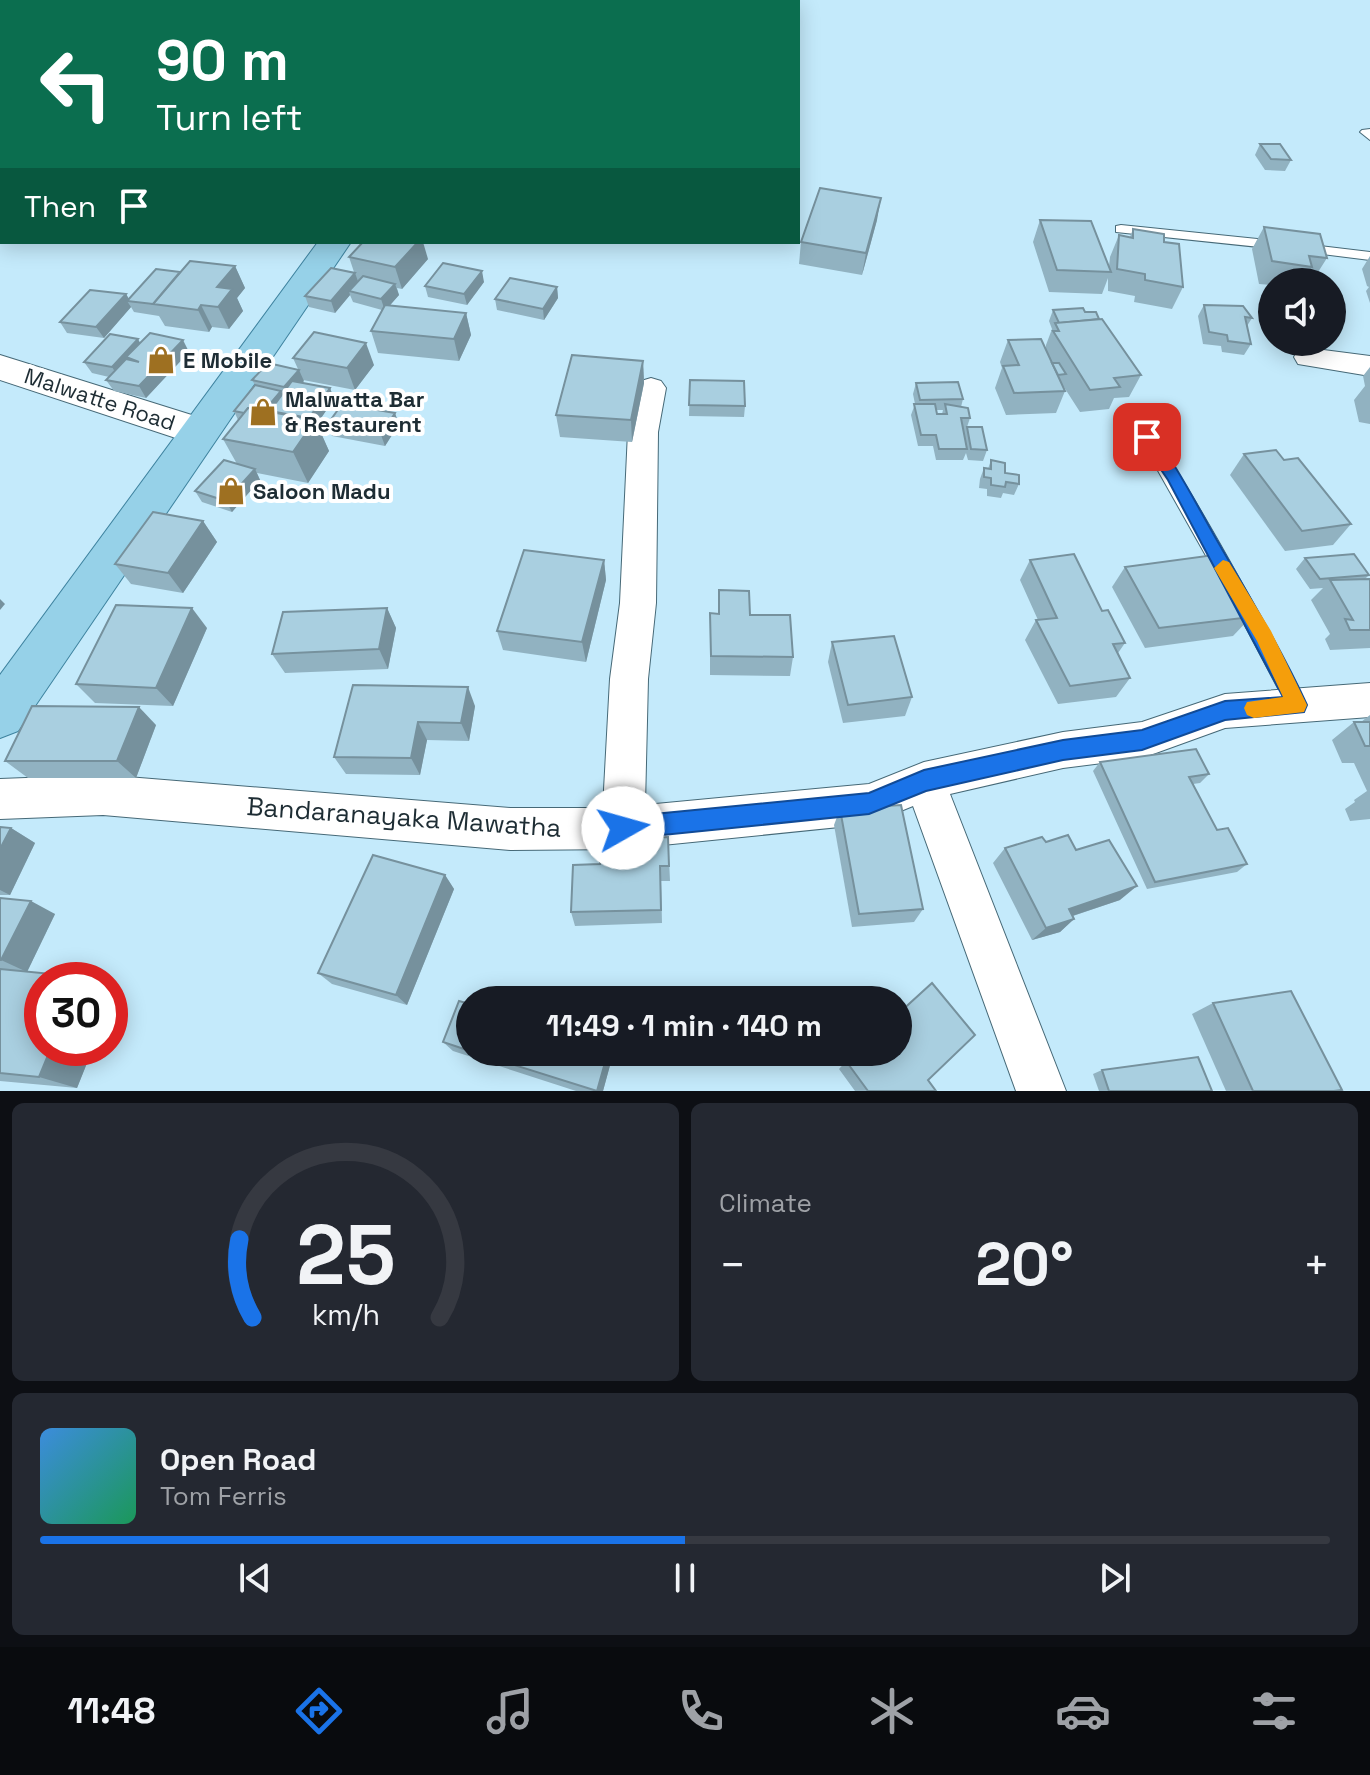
<!DOCTYPE html>
<meta charset="utf-8">
<style>
body{margin:0;font-family:"Space Grotesk",sans-serif;background:#242831;color:#f1f3f6;height:100vh;display:flex;flex-direction:column;font-size:30px;white-space:nowrap}
*{box-sizing:border-box;margin:0}
p{font-size:26px;color:#9ea1a6}
.icon{flex:none;width:44px;height:44px;fill:none;stroke:currentColor;stroke-width:2;stroke-linecap:round;stroke-linejoin:round}
.map{position:relative;height:1091px;overflow:hidden}
.side{display:flex;flex-direction:column;gap:12px;padding:12px;background:#0d0f14;flex:1}
.side>*{flex:none}
.guide{position:absolute;left:0px;top:0px;width:800px;height:244px;box-shadow:0 4px 20px #0003;background:#0b6e4f;color:#fff;overflow:hidden}
.controls{position:absolute;left:1258px;top:268px;display:grid;gap:16px}
.controls a{display:grid;place-items:center;width:88px;height:88px;border-radius:50%;background:#171b24;box-shadow:0 4px 20px #0003;font-size:40px}
.speed{position:absolute;left:24px;top:962px;display:flex;gap:16px;font-size:40px;font-weight:700;text-align:center}
.speed>*{display:grid;place-content:center;width:104px;height:104px;border-radius:50%;background:#171b24;box-shadow:0 4px 20px #0003;line-height:1}
.speed .limit{border:12px solid #d22;background:#fff;color:#111}
.pin{position:absolute;display:grid;place-items:center;width:68px;height:68px;color:#fff;margin:-34px;border-radius:16px;box-shadow:0 4px 12px #0006}
.me{position:absolute;width:88px;margin:-44px;rotate:83deg;stroke-linejoin:round;filter:drop-shadow(0 0 6px #0008)}
.turn{display:flex;align-items:center;gap:28px;height:168px;padding:0 24px;font-size:36px}
.turn .icon{width:104px;height:104px;stroke-width:2.5}
.turn b{display:block;font-size:56px;line-height:68px}
.then{display:flex;align-items:center;height:76px;padding:0 24px;background:#0003;gap:16px;font-size:30px}
.big{font-size:60px;font-weight:700;line-height:1.1}
.side .card{flex:1;display:flex;flex-direction:column;justify-content:center;gap:12px;min-width:0;padding:0 28px;border-radius:12px;background:#242831}
.side .dial{align-items:center;gap:0}
.dial svg{height:208px;overflow:visible;fill:none;stroke:#363941;stroke-width:7;stroke-linecap:round;text-anchor:middle}
.dial text{fill:#f1f3f6;stroke:none}
.song{display:flex;align-items:center;gap:24px}
.cover{width:96px;height:96px;border-radius:12px;background:linear-gradient(135deg,hsl(210 70% 55%),hsl(150 70% 35%))}
.played{height:8px;border-radius:4px;background:linear-gradient(90deg,#1a73e8 50%,#363941 50%)}
.keys{display:flex;justify-content:space-around;direction:ltr}
.heat{display:flex;justify-content:space-between;align-items:center;font-size:44px;direction:ltr}
.side .tiles{flex:1;display:grid;gap:12px;grid-template-columns:1fr 1fr}
.card:last-child{grid-column:span 2}
.trip{position:absolute;left:456px;top:986px;width:456px;height:80px;border-radius:40px;background:#171b24;box-shadow:0 4px 20px #0003;font-weight:700;line-height:80px;text-align:center}
.tab-bar{display:flex;height:128px;justify-content:space-around;align-items:center;background:#090b0e;color:#9ea1a6}
.tab-bar .icon{width:56px;height:56px}
.tab-bar .active{color:#1a73e8}
.tab-bar b{font-size:36px;color:#f1f3f6}
.map>svg:first-child{display:block}
</style>
<div class="map">
<svg width="1370" height="1091" viewBox="0 0 1370 1091">
<rect width="100%" height="100%" fill="#c4eafb"/>
<g fill="none" stroke-linecap="round" stroke-linejoin="round">
<defs>
<g id="service">
<polygon points="2,9 2,15 0,16 0,10"/>
<polygon points="1370,129 1370,140 1360,132 1362,130"/>
<polygon points="1121,225 1278,241 1285,245 1278,249 1116,232 1116,226"/>
<polygon points="1303,244 1370,252 1370,260 1298,251 1298,245"/>
<path d="M1147,431C1164,437 1292,672 1307,705L1304,711L1297,714L1290,711L1240,616L1139,437Z"/>
</g>
<g id="minor">
<polygon points="1308,348 1370,356 1370,376 1298,364 1294,357 1298,350"/>
<polygon points="651,378 661,381 666,388 658,432 656,603 648,679 645,805 869,784 924,762 1063,732 1142,722 1225,694 1370,683 1370,717 1225,728 1142,758 1063,768 950,794 1066,1091 1016,1091 913,806 869,824 623,849 510,850 103,815 0,819 0,779 103,775 510,808 603,808 610,679 620,603 628,432 641,381"/>
</g>
<polygon id="tertiary" points="0,355 214,422 220,432 214,442 200,446 0,380"/>
<g id="primary">
<polygon points="490,0 514,0 489,2"/>
<polygon points="318,242 351,242 18,731 0,738 0,675"/>
</g>
</defs>
<!-- service casing -->
<use href="#service" stroke="#466977" stroke-width="2"/>
<!-- minor casing -->
<use href="#minor" stroke="#466977" stroke-width="2"/>
<!-- tertiary casing -->
<use href="#tertiary" stroke="#466977" stroke-width="2"/>
<!-- primary casing -->
<use href="#primary" stroke="#3e839f" stroke-width="2"/>
<!-- service -->
<use href="#service" fill="#fff" fill-rule="evenodd"/>
<!-- minor -->
<use href="#minor" fill="#fff" fill-rule="evenodd"/>
<!-- tertiary -->
<use href="#tertiary" fill="#fff" fill-rule="evenodd"/>
<!-- primary -->
<use href="#primary" fill="#96d1e8" fill-rule="evenodd"/>
</g>
<!-- wall -->
<g fill="#91b2c1" fill-rule="evenodd">
<rect x="379" y="0" width="61" height="2"/>
<polygon points="0,63 2,64 2,156 0,156"/>
<polygon points="1260,144 1291,160 1285,171 1265,170 1255,155"/>
<polygon points="877,220 862,275 799,264 801,242"/>
<polygon points="1040,220 1109,266 1110,257 1119,235 1130,237 1133,229 1164,242 1183,287 1172,309 1134,302 1135,296 1108,291 1108,278 1102,294 1049,292 1033,242"/>
<polygon points="1264,227 1327,258 1313,280 1304,279 1302,282 1272,282 1272,285 1259,284 1252,249"/>
<polygon points="1370,256 1370,303 1366,291 1369,287 1367,286 1362,269"/>
<polygon points="349,257 428,259 402,289 397,288 399,295 389,306 466,313 471,335 459,361 378,353 371,331 382,310 353,302 350,295 335,313 309,307 305,296 354,272"/>
<polygon points="235,266 245,288 237,298 243,311 229,329 212,327 209,332 165,326 159,316 134,312 131,307 104,338 67,333 60,322 126,294 129,299 180,272"/>
<polygon points="484,282 467,305 428,297 425,286"/>
<polygon points="557,287 558,298 544,320 497,310 495,299"/>
<polygon points="1204,305 1252,318 1247,326 1251,344 1244,355 1222,352 1221,346 1203,344 1198,316"/>
<polygon points="1053,310 1085,312 1099,319 1141,375 1129,397 1114,398 1109,409 1080,412 1062,384 1065,391 1056,413 1006,415 995,388 1002,368 1000,362 1008,340 1046,349 1046,345 1052,329 1049,321"/>
<polygon points="140,343 189,352 146,398 114,391 106,380 109,377 92,373 84,362"/>
<polygon points="293,358 374,365 355,390 303,380 302,383 330,388 334,399 317,424 329,451 308,483 257,473 260,480 232,512 202,502 195,491 237,464 223,439 238,420 234,411 255,385 252,380 298,369"/>
<polygon points="643,361 644,383 632,442 560,437 556,415"/>
<polygon points="1370,367 1370,424 1359,422 1354,400 1365,386 1363,376"/>
<polygon points="690,380 745,406 744,417 689,416"/>
<path d="M916,383L963,399L961,407L970,418L967,427L987,450L983,461L968,460L966,453L963,460H936L933,446H918L911,415L915,404L913,394ZM936,410H943L942,414H937Z"/>
<polygon points="399,424 385,446 332,436 327,425"/>
<polygon points="1244,454 1284,460 1351,524 1333,545 1285,551 1230,475"/>
<polygon points="991,460 1019,484 1014,495 1003,493 1001,498 987,496 987,489 979,488 980,479 984,468 988,469"/>
<polygon points="203,521 217,542 183,593 131,584 115,564"/>
<polygon points="1305,558 1369,575 1365,579 1370,579 1370,648 1330,650 1325,639 1330,634 1311,600 1323,588 1310,589 1296,569"/>
<polygon points="604,560 606,580 586,662 503,650 497,631"/>
<polygon points="1030,560 1102,611 1125,643 1118,653 1130,678 1116,697 1058,704 1025,640 1036,620 1038,620 1020,580"/>
<polygon points="1125,567 1251,617 1233,636 1145,648 1112,587"/>
<polygon points="719,590 750,615 793,657 790,676 710,675 710,613 718,614"/>
<polygon points="387,608 396,628 388,669 285,673 272,654"/>
<polygon points="207,628 173,706 95,703 76,684"/>
<polygon points="832,642 912,697 905,716 843,723 828,662"/>
<polygon points="353,685 475,706 469,741 427,740 420,775 346,774 334,757"/>
<polygon points="1370,715 1370,819 1350,821 1345,809 1355,802 1354,800 1367,791 1354,763 1342,763 1332,740 1354,722 1361,722"/>
<polygon points="156,725 136,778 28,778 5,761"/>
<polygon points="1100,762 1209,774 1200,783 1193,784 1217,830 1247,864 1237,872 1147,889 1093,771"/>
<polygon points="840,809 923,909 914,922 852,927 834,825"/>
<polygon points="0,827 11,828 35,843 10,895 0,895"/>
<polygon points="668,837 670,881 661,881 662,923 575,926 571,912 600,864 615,853"/>
<polygon points="1046,842 1076,850 1120,900 1073,916 1074,919 1060,932 1032,940 993,863 1005,848"/>
<polygon points="445,875 454,889 407,1005 332,984 318,973"/>
<polygon points="0,898 55,914 27,972 0,969"/>
<polygon points="0,969 42,1048 93,1048 77,1088 0,1081"/>
<polygon points="1213,1003 1336,1091 1226,1091 1192,1014"/>
<polygon points="470,1004 470,1052 610,1052 612,1058 603,1091 576,1091 453,1051 443,1042"/>
<polygon points="848,1052 898,1052 928,1080 936,1091 855,1091 839,1069 851,1056"/>
<polygon points="1102,1070 1212,1091 1099,1091 1093,1074"/>
</g>
<!-- shaded-wall -->
<g fill="#76919d">
<polygon points="73,0 91,0 92,2 70,2"/>
<rect x="428" y="0" width="12" height="2"/>
<polygon points="881,198 877,220 862,275 866,253"/>
<polygon points="418,242 423,242 428,259 402,289 395,267"/>
<polygon points="235,266 245,288 237,298 243,311 229,329 218,307 217,287"/>
<polygon points="482,271 484,282 467,305 464,294"/>
<polygon points="355,273 359,284 349,291 350,295 335,313 331,301"/>
<polygon points="395,284 399,295 385,311 381,299"/>
<polygon points="557,287 558,298 544,320 543,309"/>
<polygon points="126,294 130,301 127,301 131,307 104,338 96,327"/>
<polygon points="201,305 212,327 209,332 198,310"/>
<polygon points="466,313 471,335 459,361 454,339"/>
<polygon points="138,339 144,350 126,357 131,365 119,378 112,367"/>
<polygon points="183,340 189,352 146,398 139,386"/>
<polygon points="366,343 374,365 355,390 347,368"/>
<polygon points="643,361 644,383 632,442 631,420"/>
<polygon points="299,370 304,381 289,398 284,387"/>
<polygon points="330,388 334,399 317,424 329,451 308,483 293,452 309,418"/>
<polygon points="281,391 286,402 277,413 259,417"/>
<polygon points="395,413 399,424 385,446 381,435"/>
<polygon points="255,469 260,480 232,512 226,501"/>
<polygon points="203,521 217,542 183,593 168,573"/>
<polygon points="604,560 606,580 586,662 582,642"/>
<polygon points="0,599 5,604 0,610"/>
<polygon points="192,608 207,628 173,706 156,688"/>
<polygon points="387,608 396,628 388,669 379,649"/>
<polygon points="468,687 475,706 469,741 461,723"/>
<polygon points="139,707 156,725 136,778 117,761"/>
<polygon points="418,722 427,740 420,775 411,758"/>
<polygon points="11,828 35,843 10,895 0,890 0,849"/>
<polygon points="445,875 454,889 407,1005 396,995"/>
<polygon points="1137,886 1120,900 1054,922 1069,909"/>
<polygon points="31,901 55,914 27,972 1,960"/>
<polygon points="1074,919 1060,932 1032,940 1046,928"/>
<polygon points="110,989 116,992 110,1008"/>
<polygon points="51,1048 93,1048 77,1088 39,1077"/>
<polygon points="608,1052 610,1052 612,1058 603,1091 597,1091"/>
</g>
<!-- building -->
<g fill="#a9cfe0" stroke="#76919d" stroke-width="2">
<polygon points="40,0 73,0 70,2 53,2"/>
<polygon points="308,0 330,0 333,2 308,2 306,1"/>
<polygon points="0,63 2,64 2,123 0,123"/>
<polygon points="1260,144 1280,144 1291,160 1271,159"/>
<polygon points="820,188 881,198 866,253 801,242"/>
<polygon points="1040,220 1091,221 1111,272 1057,270"/>
<polygon points="1264,227 1320,234 1327,258 1309,256 1312,267 1272,261"/>
<polygon points="1133,229 1164,234 1164,242 1179,244 1183,287 1145,280 1145,274 1117,269 1119,235 1133,238"/>
<polygon points="363,242 418,242 395,267 349,257"/>
<polygon points="190,261 235,266 217,287 232,289 218,307 201,305 198,310 153,304"/>
<polygon points="443,263 482,271 464,294 425,286"/>
<polygon points="331,268 355,273 331,301 305,296"/>
<polygon points="156,269 180,272 153,304 127,301"/>
<polygon points="363,276 395,284 381,299 349,291"/>
<polygon points="510,278 557,287 543,309 495,299"/>
<polygon points="90,290 126,294 96,327 60,322"/>
<polygon points="385,305 466,313 454,339 371,331"/>
<polygon points="1204,305 1243,306 1252,318 1245,317 1251,344 1228,341 1227,335 1209,332"/>
<polygon points="1083,308 1085,312 1096,312 1099,319 1059,323 1053,310"/>
<polygon points="1102,319 1141,375 1114,378 1120,387 1090,390 1053,331 1059,331 1055,323"/>
<polygon points="314,332 366,343 347,368 293,358"/>
<polygon points="150,333 183,340 139,386 106,380 126,359 139,362 126,357"/>
<polygon points="110,334 138,339 112,367 84,362"/>
<polygon points="1041,339 1065,391 1014,393 1003,366 1019,365 1008,340"/>
<polygon points="572,355 643,361 631,420 556,415"/>
<polygon points="268,363 299,370 284,387 252,380"/>
<polygon points="1052,363 1059,363 1066,374 1058,375"/>
<polygon points="690,380 744,381 745,406 689,405"/>
<polygon points="292,381 330,388 309,418 270,411"/>
<polygon points="958,382 963,399 920,400 916,383"/>
<polygon points="255,385 281,391 264,411 248,408 244,413 234,411"/>
<polygon points="342,404 395,413 381,435 327,425"/>
<polygon points="914,404 935,404 937,414 947,414 945,404 968,408 970,418 961,418 967,449 939,449 936,435 921,435"/>
<polygon points="248,408 315,420 293,452 223,439"/>
<polygon points="967,427 982,427 987,450 971,449"/>
<polygon points="1276,450 1284,460 1298,458 1351,524 1302,531 1244,454"/>
<polygon points="224,460 255,469 226,501 195,491"/>
<polygon points="991,460 1005,463 1005,473 1019,475 1019,484 1006,482 1005,487 991,485 991,478 984,477 984,468 991,469"/>
<polygon points="153,512 203,521 168,573 115,564"/>
<polygon points="524,550 604,560 582,642 497,631"/>
<polygon points="1074,554 1102,611 1108,610 1125,643 1113,644 1130,678 1070,686 1036,620 1057,618 1030,560"/>
<polygon points="1354,554 1369,575 1320,579 1305,558"/>
<polygon points="1214,555 1251,617 1159,628 1125,567"/>
<polygon points="1370,579 1370,630 1350,630 1345,619 1353,620 1330,580"/>
<polygon points="719,590 749,591 750,615 790,615 793,657 711,656 710,613 719,614"/>
<polygon points="116,605 192,608 156,688 76,684"/>
<polygon points="387,608 379,649 272,654 283,612"/>
<polygon points="894,636 912,697 848,705 832,642"/>
<polygon points="353,685 468,687 461,723 418,722 411,758 334,757"/>
<polygon points="32,706 139,707 117,761 5,761"/>
<polygon points="1354,722 1370,722 1370,746 1365,746"/>
<polygon points="1196,749 1209,774 1189,777 1217,830 1228,828 1247,864 1155,882 1100,762"/>
<polygon points="901,805 923,909 859,914 840,809"/>
<polygon points="0,827 11,828 0,849"/>
<polygon points="1068,835 1076,850 1109,840 1137,886 1069,909 1074,919 1046,928 1005,848 1042,837 1046,842"/>
<polygon points="668,837 669,866 660,866 661,910 571,912 573,865 600,864 600,854 615,853 616,839"/>
<polygon points="373,855 445,875 396,995 318,973"/>
<polygon points="0,898 31,901 1,960 0,960"/>
<polygon points="0,969 83,977 81,980 42,980 42,1048 51,1048 39,1077 0,1073"/>
<polygon points="932,983 975,1035 928,1080 936,1091 868,1091 846,1061 856,1052 898,1052 898,1014"/>
<polygon points="1291,991 1342,1090 1334,1091 1253,1091 1213,1003"/>
<polygon points="459,1001 470,1004 470,1051 443,1042"/>
<polygon points="473,1052 608,1052 597,1091"/>
<polygon points="1198,1057 1212,1091 1109,1091 1102,1070"/>
</g>
<!-- route -->
<path fill="#1a73e8" stroke="#114b97" stroke-width="2" d="M1147,431L1153,433C1180,470 1199,510 1222,549C1252,601 1282,651 1307,705L1304,712L1225,720L1142,750L1063,760L926,791L869,814L623,839L615,836L612,828L615,821L623,817L869,793L924,770L1063,740L1142,730L1225,701L1283,697L1168,480L1139,437Z"/>
<!-- slow -->
<polygon fill="#f59e0b" points="1223,560 1229,562 1271,631 1307,705 1304,712 1254,718 1247,715 1244,708 1247,702 1283,697 1257,641 1214,568"/>
<!-- icons -->
<defs>
<symbol id="shop-bare" viewBox="-9 -9 18 18"><path d="M-5-2.5h2.3a2.7 3.5 0 0 1 5.4 0H5L5.5 6h-11ZM-1.5-2.5h3a1.5 2.3 0 0 0-3 0Z" fill="#9e7021" stroke="#fff" stroke-width="2.5" paint-order="stroke"/></symbol>
</defs>
<g fill-rule="evenodd">
<use href="#shop-bare" x="141" y="340" width="40" height="40"/>
<use href="#shop-bare" x="243" y="392" width="40" height="40"/>
<use href="#shop-bare" x="211" y="471" width="40" height="40"/>
</g>
<g text-anchor="middle" stroke-width="8" stroke-linejoin="round" paint-order="stroke">
<!-- poi labels -->
<g font-size="22" font-weight="bold" fill="#1e2d34" stroke="#fff" text-anchor="start">
<text x="183" y="368">E Mobile</text>
<text x="285" y="407">Malwatta Bar<tspan x="285" dy="25">&amp; Restaurent</tspan></text>
<text x="253" y="499">Saloon Madu</text>
</g>
<!-- street labels -->
<g font-size="22" fill="#1e2d34" stroke="#fff">
<text transform="translate(100 399) rotate(18)" y="8">Malwatte Road</text>
</g>
<!-- near-street labels -->
<g font-size="26" fill="#1e2d34" stroke="#fff">
<text transform="translate(404 817) rotate(4)" y="9">Bandaranayaka Mawatha</text>
</g>
</g>
</svg>
<div class="controls">
<a><svg class="icon" aria-label="sound" viewBox="0 0 24 24"><path d="M4 9h4l5-4v14l-5-4H4zM17 9q2 3 0 6"/></svg></a>
</div>
<div class="speed"><div class="limit">30</div></div>
<div class="pin" style="left:1147px;top:437px;background:#d93025"><svg class="icon" aria-label="arrive" viewBox="0 0 24 24"><path d="M6 21V4h12l-3 4 3 4H6"/></svg></div>
<svg class="me" style="left:623px;top:828px" viewBox="-20 -20 40 40"><circle r="19" fill="#fff"/><path d="M0-13L10 11 0 6-10 11z" fill="#1a73e8"/></svg>
<div class="trip">11:49 · 1 min · 140 m</div>
<div class="guide">
<div class="turn"><svg class="icon" aria-label="left" viewBox="0 0 24 24"><path d="M17 20v-9H6M10 6l-5 5 5 5"/></svg><div><b>90 m</b>Turn left</div></div>
<div class="then">Then<svg class="icon" aria-label="arrive" viewBox="0 0 24 24"><path d="M6 21V4h12l-3 4 3 4H6"/></svg></div>
</div>
</div>
<section class="side">
<div class="tiles">
<div class="card dial"><svg viewBox="0 0 100 80">
<path d="M14 69A42 42 0 1 1 86 69"/>
<path d="M14 69A42 42 0 0 1 9 39" stroke="#1a73e8"/>
<text x="50" y="56" font-size="32" font-weight="700">25</text>
<text x="50" y="72" font-size="11">km/h</text>
</svg></div>
<div class="card"><p>Climate</p>
<div class="heat"><a>−</a><b class="big">20°</b><a>+</a></div>
</div>
<div class="card">
<div class="song"><i class="cover"></i><div><b>Open Road</b><p>Tom Ferris</p></div></div>
<div class="played"></div>
<div class="keys"><svg class="icon" aria-label="previous" viewBox="0 0 24 24"><path d="M18 5L8 12l10 7zM5 5v14"/></svg><svg class="icon" aria-label="pause" viewBox="0 0 24 24"><path d="M8 5v14M16 5v14"/></svg><svg class="icon" aria-label="next" viewBox="0 0 24 24"><path d="M6 5l10 7-10 7zM19 5v14"/></svg></div>
</div>
</div>
</section>
<nav class="tab-bar">
<b>11:48</b>
<svg class="icon active" aria-label="directions" viewBox="0 0 24 24"><path d="M12 3l9 9-9 9-9-9zM9 14v-3h6M13 9l2 2-2 2"/></svg>
<svg class="icon" aria-label="music" viewBox="0 0 24 24"><path d="M9 18V5l10-2v13"/><circle cx="6" cy="18" r="3"/><circle cx="16" cy="16" r="3"/></svg>
<svg class="icon" aria-label="phone" viewBox="0 0 24 24"><path d="M5 4h4l2 5-3 2q2 4 5 5l2-3 5 2v4C11 20 4 13 5 4z"/></svg>
<svg class="icon" aria-label="climate" viewBox="0 0 24 24"><path d="M12 3v18M4 7l16 10M4 17L20 7"/></svg>
<svg class="icon" aria-label="car" viewBox="0 0 24 24"><path d="M5 17H2v-5l4-1 3-4h7l3 4 3 1v5h-3M9 17h6M6 11h13"/><circle cx="7" cy="17" r="2"/><circle cx="17" cy="17" r="2"/></svg>
<svg class="icon" aria-label="filters" viewBox="0 0 24 24"><path d="M4 7h16M4 17h16"/><circle cx="9" cy="7" r="2"/><circle cx="15" cy="17" r="2"/></svg>
</nav>
